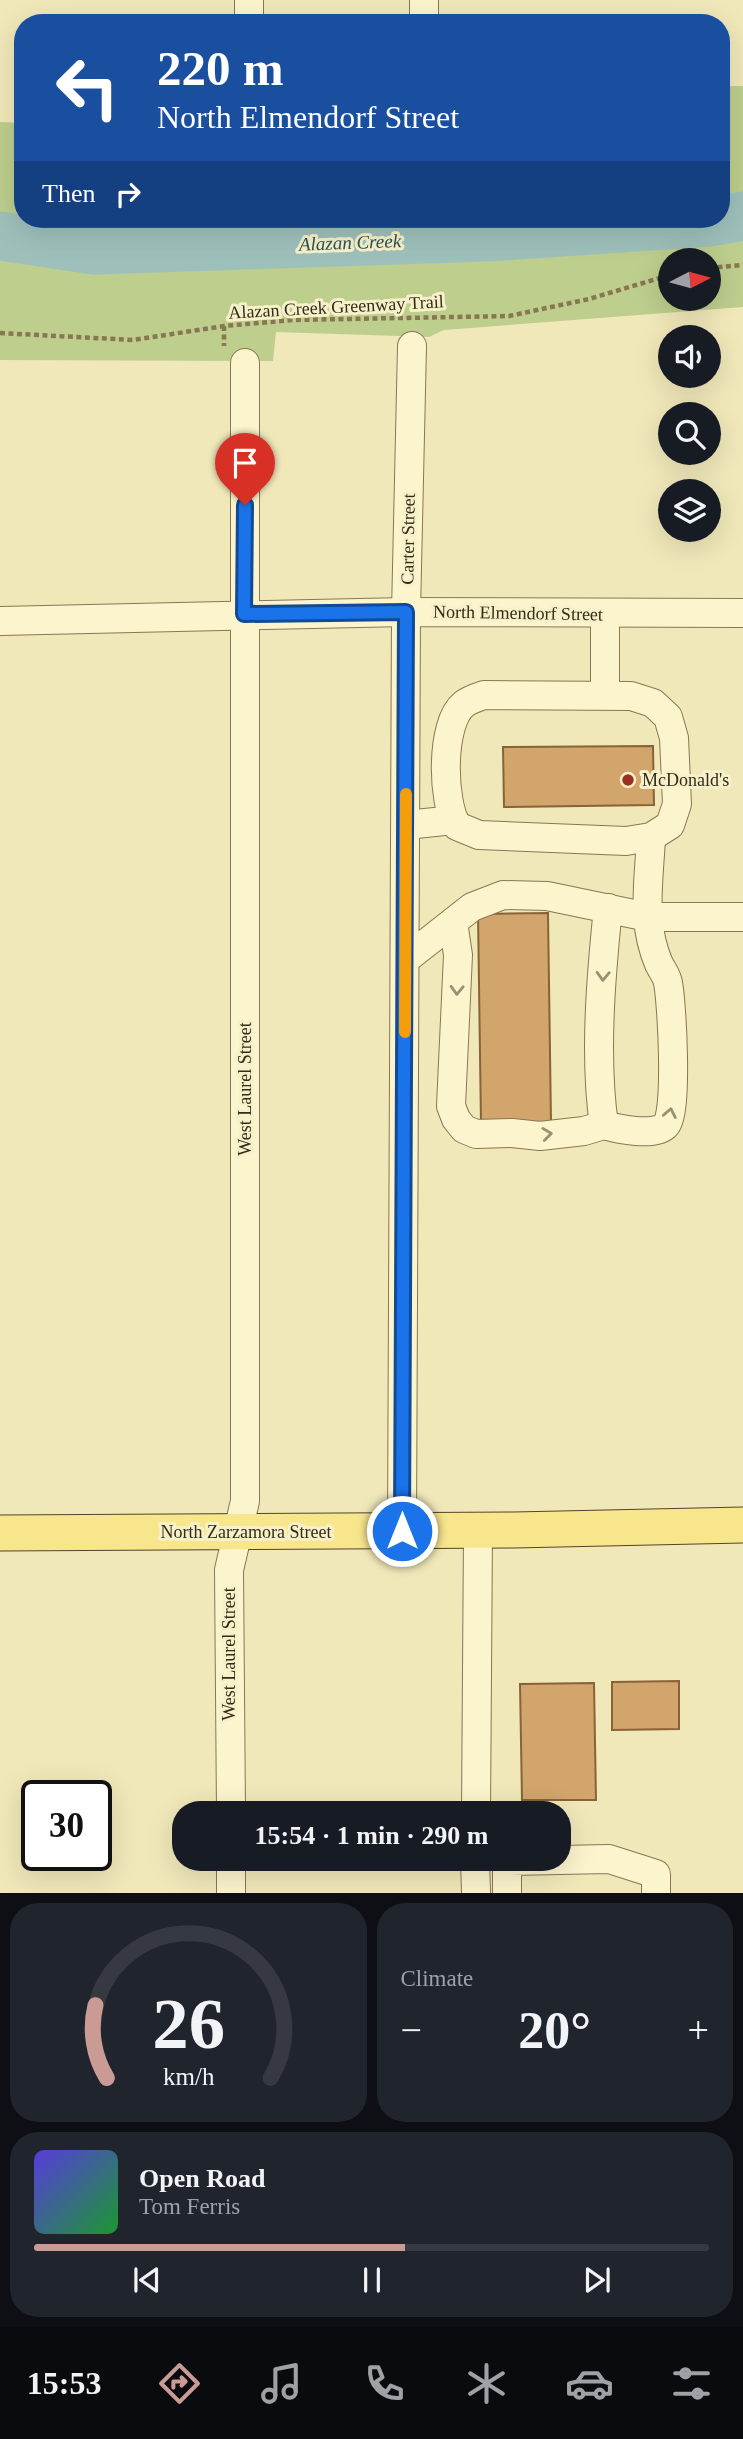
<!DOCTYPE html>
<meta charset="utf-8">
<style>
body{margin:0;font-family:"Times New Roman",serif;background:#20242c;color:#f1f3f6;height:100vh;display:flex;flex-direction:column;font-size:26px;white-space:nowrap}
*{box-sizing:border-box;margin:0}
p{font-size:23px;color:#9ea1a6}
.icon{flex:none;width:38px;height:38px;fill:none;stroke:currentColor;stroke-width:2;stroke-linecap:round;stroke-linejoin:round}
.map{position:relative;height:1893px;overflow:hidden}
.drawer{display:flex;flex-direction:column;gap:10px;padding:10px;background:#0d0f14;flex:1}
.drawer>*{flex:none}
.hud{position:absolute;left:14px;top:14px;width:716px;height:214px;border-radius:28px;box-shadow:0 7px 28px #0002;background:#1a4fa0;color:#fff;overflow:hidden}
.needle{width:46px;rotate:84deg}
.controls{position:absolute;left:658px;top:248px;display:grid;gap:14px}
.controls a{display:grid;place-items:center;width:63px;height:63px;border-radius:50%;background:#171b24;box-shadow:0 7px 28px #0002;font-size:35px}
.speed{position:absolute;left:21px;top:1780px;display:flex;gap:14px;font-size:35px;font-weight:700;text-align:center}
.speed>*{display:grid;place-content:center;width:91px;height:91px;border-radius:50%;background:#171b24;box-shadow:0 7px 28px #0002;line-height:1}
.speed .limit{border:4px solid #111;border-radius:10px;background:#fff;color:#111}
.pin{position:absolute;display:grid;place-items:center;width:60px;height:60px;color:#fff;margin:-72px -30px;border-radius:50% 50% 50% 0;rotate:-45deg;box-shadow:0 0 7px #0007}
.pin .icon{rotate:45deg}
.me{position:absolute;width:77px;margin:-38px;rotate:0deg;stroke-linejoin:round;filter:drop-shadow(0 0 5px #0008)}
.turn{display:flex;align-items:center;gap:24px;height:147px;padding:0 28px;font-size:32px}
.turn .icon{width:91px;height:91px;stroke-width:2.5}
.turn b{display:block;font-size:49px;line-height:60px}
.then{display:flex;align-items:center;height:66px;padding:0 28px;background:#0003;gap:14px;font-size:26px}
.big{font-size:52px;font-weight:800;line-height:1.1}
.drawer .tile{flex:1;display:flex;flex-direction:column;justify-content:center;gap:10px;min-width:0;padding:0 24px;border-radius:28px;background:#20242c}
.drawer .dial{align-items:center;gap:0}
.dial svg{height:182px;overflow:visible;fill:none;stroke:#363941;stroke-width:7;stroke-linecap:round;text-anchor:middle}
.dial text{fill:#f1f3f6;stroke:none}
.song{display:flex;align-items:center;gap:21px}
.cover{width:84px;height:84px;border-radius:10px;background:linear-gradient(135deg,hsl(250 70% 55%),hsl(130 70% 35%))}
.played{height:7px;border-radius:4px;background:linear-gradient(90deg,#ca9b95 55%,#363941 55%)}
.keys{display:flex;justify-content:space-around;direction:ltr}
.heat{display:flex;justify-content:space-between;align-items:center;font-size:38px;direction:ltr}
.drawer .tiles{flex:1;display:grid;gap:10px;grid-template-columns:1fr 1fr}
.tile:last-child{grid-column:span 2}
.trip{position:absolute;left:172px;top:1801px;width:399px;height:70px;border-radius:28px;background:#171b24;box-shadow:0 7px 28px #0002;font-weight:800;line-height:70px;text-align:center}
.dock{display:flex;height:112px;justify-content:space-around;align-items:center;background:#090b0e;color:#9ea1a6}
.dock .icon{width:49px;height:49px}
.dock .current{color:#ca9b95}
.dock b{font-size:32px;color:#f1f3f6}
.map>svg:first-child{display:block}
</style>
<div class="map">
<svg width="743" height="1893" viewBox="0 0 743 1893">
<rect width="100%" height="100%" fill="#f0e8b9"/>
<!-- green -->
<path fill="#bdce8d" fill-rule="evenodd" d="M723,86H743V307L444,330L429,337L276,332L273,361L0,360V122L23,123V219H721ZM670,261H709V299H670Z"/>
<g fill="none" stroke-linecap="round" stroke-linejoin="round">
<!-- river -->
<polyline stroke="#9ec0bb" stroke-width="49" points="0,236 94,250 488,237 710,222 743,216"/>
</g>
<!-- building -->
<g fill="#d1a56c" stroke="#886338" stroke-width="2">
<polygon points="653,746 654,805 504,807 503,747"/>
<polygon points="548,913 551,1123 481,1124 478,914"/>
<polygon points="679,1681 679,1729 612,1730 612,1682"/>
<polygon points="594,1683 596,1800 522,1800 520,1684"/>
</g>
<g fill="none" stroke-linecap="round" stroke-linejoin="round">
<defs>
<g id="minor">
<polyline points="249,0 249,23"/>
<polyline points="424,0 424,23"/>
<polyline points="0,621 406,612 743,613"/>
<path d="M484,695L631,696L653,703L668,717L674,738L677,804L670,825L651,837L626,841L479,835L457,826C442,802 440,723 464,704C469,700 478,697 484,695Z"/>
<polyline points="605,695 605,614"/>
<polyline points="406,825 454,820"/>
<path d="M608,908C601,976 594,1057 604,1125C618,1129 655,1137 666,1125C678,1114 672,1003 668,983C667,976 662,970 659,964C653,950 649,933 648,917C646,891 650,863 651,837"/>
<polyline points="453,922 458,955 451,1106 456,1119 464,1129 476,1134 512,1133 540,1136 584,1131 604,1125"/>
<polyline points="406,959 472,907 503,895 547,896 648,917 743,917"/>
<polyline points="402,1531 406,612 412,346"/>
<polyline points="231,1813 229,1570 245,1501 245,363"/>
<polyline points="476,1813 478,1531"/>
<polyline points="231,1858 231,1893"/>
<polyline points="475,1858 476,1893"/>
<polyline points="507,1893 507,1873 510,1861 609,1859 656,1874 656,1893"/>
</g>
<polyline id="major" points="0,1533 514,1530 743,1525"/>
</defs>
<!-- minor casing -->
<use href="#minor" stroke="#887753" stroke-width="30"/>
<!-- major casing -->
<use href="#major" stroke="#544328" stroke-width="37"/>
<!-- path -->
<g stroke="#887753" stroke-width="4.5" stroke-dasharray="5 3.5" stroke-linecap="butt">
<polyline points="709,268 743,265"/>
<polyline points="224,326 224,346"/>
<polyline points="0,333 133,340 224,326 292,320 509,316 589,299 670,275"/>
</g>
<!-- minor -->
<use href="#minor" stroke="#fbf4cd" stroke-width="28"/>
<!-- major -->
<use href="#major" stroke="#f8e68d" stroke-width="35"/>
</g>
<!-- one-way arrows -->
<defs><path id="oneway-chevron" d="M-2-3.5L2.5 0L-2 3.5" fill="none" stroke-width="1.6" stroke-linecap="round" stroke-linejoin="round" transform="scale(1.75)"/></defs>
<g stroke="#989073">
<use href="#oneway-chevron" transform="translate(603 976) rotate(92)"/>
<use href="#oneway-chevron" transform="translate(457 990) rotate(92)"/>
<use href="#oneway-chevron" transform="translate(670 1113) rotate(-79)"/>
<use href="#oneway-chevron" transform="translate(547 1134) rotate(-7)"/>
</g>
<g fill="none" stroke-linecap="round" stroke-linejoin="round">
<defs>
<polyline id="route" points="245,505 244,614 406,612 402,1531"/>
</defs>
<!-- route casing -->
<use href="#route" stroke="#114b97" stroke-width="18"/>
<!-- route -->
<use href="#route" stroke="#1a73e8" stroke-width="12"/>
<!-- slow -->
<polyline stroke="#f59e0b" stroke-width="12" points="405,1032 406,794"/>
</g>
<!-- markers -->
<circle fill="#9a301f" stroke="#f7f1c9" stroke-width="2.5" cx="628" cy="780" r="7"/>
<g text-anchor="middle" stroke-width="6" stroke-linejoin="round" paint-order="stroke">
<!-- street labels -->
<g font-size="18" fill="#352b19" stroke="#f7f1c9">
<text transform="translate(336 307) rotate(-3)" y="6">Alazan Creek Greenway Trail</text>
<text transform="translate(408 539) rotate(-89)" y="6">Carter Street</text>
<text transform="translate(518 613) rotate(1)" y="6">North Elmendorf Street</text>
<text transform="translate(245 1089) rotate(-90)" y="6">West Laurel Street</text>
<text x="246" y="1538">North Zarzamora Street</text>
<text transform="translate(229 1654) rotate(-90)" y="6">West Laurel Street</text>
</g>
<!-- poi labels -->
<g font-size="18" fill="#352b19" stroke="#f7f1c9" text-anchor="start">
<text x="642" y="786">McDonald's</text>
</g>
<!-- water labels -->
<g font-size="19" font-style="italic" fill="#275356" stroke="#f7f1c9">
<text transform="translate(350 242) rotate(-2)" y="7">Alazan Creek</text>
</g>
</g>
</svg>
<div class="controls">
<a><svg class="needle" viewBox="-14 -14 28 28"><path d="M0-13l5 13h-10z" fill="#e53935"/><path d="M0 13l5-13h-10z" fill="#9ea1a6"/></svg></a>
<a><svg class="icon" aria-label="sound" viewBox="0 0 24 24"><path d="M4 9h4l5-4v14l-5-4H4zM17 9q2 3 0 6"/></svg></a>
<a><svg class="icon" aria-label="search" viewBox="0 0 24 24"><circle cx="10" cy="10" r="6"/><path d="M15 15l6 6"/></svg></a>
<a><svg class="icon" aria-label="layers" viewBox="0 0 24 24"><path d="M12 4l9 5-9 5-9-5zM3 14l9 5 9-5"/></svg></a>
</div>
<div class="speed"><div class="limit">30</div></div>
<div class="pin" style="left:245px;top:505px;background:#d93025"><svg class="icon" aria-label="arrive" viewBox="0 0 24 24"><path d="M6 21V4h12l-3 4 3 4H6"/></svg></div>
<svg class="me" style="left:402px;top:1531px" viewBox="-20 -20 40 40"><circle r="17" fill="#1a73e8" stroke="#fff" stroke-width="3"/><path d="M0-11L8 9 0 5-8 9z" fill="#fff"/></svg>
<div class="trip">15:54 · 1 min · 290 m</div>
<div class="hud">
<div class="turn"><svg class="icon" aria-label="left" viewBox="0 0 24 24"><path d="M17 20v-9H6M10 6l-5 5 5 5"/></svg><div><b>220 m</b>North Elmendorf Street</div></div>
<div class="then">Then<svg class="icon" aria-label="right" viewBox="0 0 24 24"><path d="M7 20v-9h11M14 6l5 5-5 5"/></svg></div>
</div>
</div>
<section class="drawer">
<div class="tiles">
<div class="tile dial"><svg viewBox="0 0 100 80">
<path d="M14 69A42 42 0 1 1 86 69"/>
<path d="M14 69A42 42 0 0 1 9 37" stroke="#ca9b95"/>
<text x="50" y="56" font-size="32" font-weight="700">26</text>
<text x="50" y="72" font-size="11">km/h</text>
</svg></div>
<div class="tile"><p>Climate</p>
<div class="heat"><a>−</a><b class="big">20°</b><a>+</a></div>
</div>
<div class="tile">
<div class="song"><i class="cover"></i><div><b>Open Road</b><p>Tom Ferris</p></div></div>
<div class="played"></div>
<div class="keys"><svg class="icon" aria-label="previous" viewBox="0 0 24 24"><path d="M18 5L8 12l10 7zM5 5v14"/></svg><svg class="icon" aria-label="pause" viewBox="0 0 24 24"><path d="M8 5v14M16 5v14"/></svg><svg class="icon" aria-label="next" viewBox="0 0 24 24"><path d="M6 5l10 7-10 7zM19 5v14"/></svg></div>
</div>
</div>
</section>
<nav class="dock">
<b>15:53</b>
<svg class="icon current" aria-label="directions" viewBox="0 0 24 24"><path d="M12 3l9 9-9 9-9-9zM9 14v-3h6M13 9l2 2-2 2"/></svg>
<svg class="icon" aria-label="music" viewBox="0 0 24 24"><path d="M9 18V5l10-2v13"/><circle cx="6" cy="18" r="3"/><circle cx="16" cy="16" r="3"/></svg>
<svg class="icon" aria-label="phone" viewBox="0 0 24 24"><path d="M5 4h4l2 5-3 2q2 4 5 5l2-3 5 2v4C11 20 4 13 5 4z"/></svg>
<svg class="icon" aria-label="climate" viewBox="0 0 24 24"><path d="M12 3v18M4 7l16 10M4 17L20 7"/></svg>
<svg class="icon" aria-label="car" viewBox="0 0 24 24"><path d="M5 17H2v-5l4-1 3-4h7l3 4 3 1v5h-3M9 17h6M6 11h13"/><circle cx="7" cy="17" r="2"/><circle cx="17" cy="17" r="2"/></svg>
<svg class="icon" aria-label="filters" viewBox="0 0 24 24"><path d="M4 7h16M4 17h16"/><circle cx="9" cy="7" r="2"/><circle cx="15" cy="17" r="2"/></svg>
</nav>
